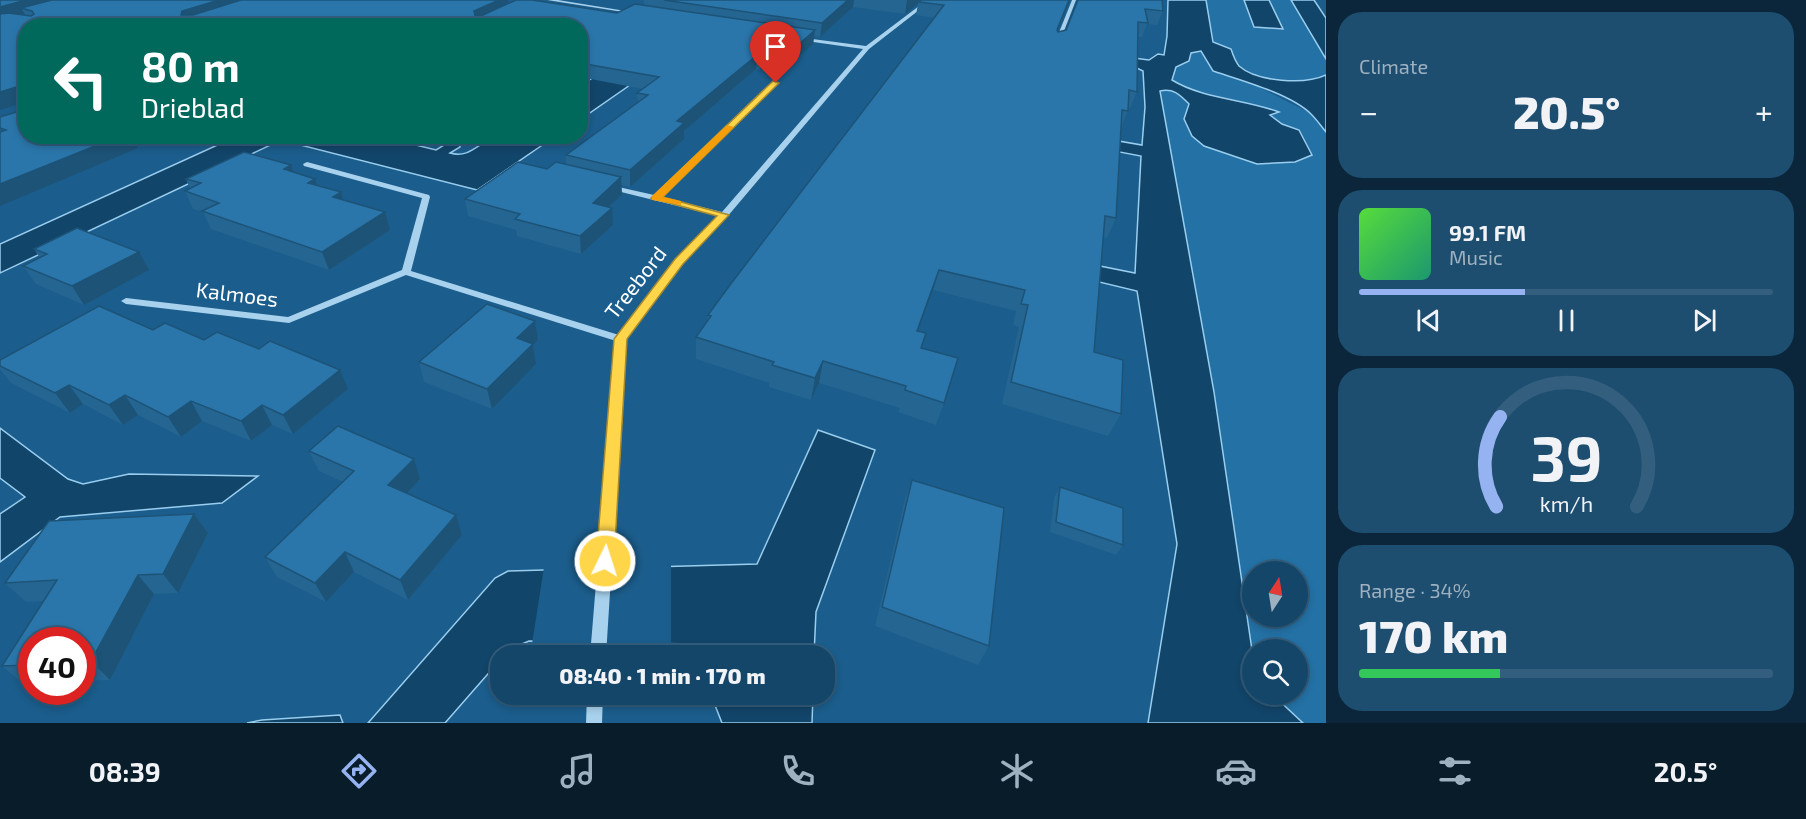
<!DOCTYPE html>
<meta charset="utf-8">
<style>
body{margin:0;font-family:"Exo 2",sans-serif;background:#1d4d6f;color:#f1f3f6;height:100vh;display:flex;flex-direction:column;font-size:22px;white-space:nowrap}
*{box-sizing:border-box;margin:0}
p{font-size:20px;color:#9db1c0}
.icon{flex:none;width:33px;height:33px;fill:none;stroke:currentColor;stroke-width:2;stroke-linecap:round;stroke-linejoin:round}
.map{position:relative;flex:1;overflow:hidden}
.drawer{display:flex;flex-direction:column;gap:12px;padding:12px;background:#0b263a;width:480px}
.drawer>*{flex:none}
.top-card{position:absolute;left:18px;top:18px;width:570px;height:126px;border-radius:24px;box-shadow:0 3px 9px #0003,0 0 0 2px #335e7d;background:#00695c;color:#fff;overflow:hidden}
.needle{width:39px;rotate:12deg}
.buttons{position:absolute;left:1242px;top:561px;display:grid;gap:12px}
.buttons a{display:grid;place-items:center;width:66px;height:66px;border-radius:50%;background:#144669;box-shadow:0 3px 9px #0003,0 0 0 2px #335e7d;font-size:30px}
.speed{position:absolute;left:18px;top:627px;display:flex;gap:12px;font-size:30px;font-weight:700;text-align:center}
.speed>*{display:grid;place-content:center;width:78px;height:78px;border-radius:50%;background:#144669;box-shadow:0 3px 9px #0003,0 0 0 2px #335e7d;line-height:1}
.speed .limit{border:9px solid #d22;background:#fff;color:#111}
.pin{position:absolute;display:grid;place-items:center;width:51px;height:51px;color:#fff;margin:-62px -26px;border-radius:50% 50% 50% 0;rotate:-45deg;box-shadow:0 0 6px #0007}
.pin .icon{rotate:45deg}
.me{position:absolute;width:66px;margin:-33px;rotate:4deg;stroke-linejoin:round;filter:drop-shadow(0 0 4px #0008)}
.turn{display:flex;align-items:center;gap:21px;height:126px;padding:0 24px;font-size:27px}
.turn .icon{width:78px;height:78px;stroke-width:2.5}
.turn b{display:block;font-size:42px;line-height:51px}
.big{font-size:45px;font-weight:800;line-height:1.1}
.drawer .widget{flex:1;display:flex;flex-direction:column;justify-content:center;gap:9px;min-width:0;padding:0 21px;border-radius:24px;background:#1d4d6f}
.drawer .dial{align-items:center;gap:0}
.dial svg{height:156px;overflow:visible;fill:none;stroke:#335e7d;stroke-width:7;stroke-linecap:round;text-anchor:middle}
.dial text{fill:#f1f3f6;stroke:none}
.song{display:flex;align-items:center;gap:18px}
.cover{width:72px;height:72px;border-radius:9px;background:linear-gradient(135deg,hsl(110 70% 55%),hsl(160 70% 35%))}
.played{height:6px;border-radius:3px;background:linear-gradient(90deg,#95b2f1 40%,#335e7d 40%)}
.keys{display:flex;justify-content:space-around;direction:ltr}
.heat{display:flex;justify-content:space-between;align-items:center;font-size:33px;direction:ltr}
.charge{height:9px;border-radius:4px;background:linear-gradient(90deg,#34c759 34%,#335e7d 0)}
.trip{position:absolute;left:490px;top:645px;width:345px;height:60px;border-radius:24px;background:#144669;box-shadow:0 3px 9px #0003,0 0 0 2px #335e7d;font-weight:800;line-height:60px;text-align:center}
.tabs{display:flex;height:96px;justify-content:space-around;align-items:center;background:#081c2a;color:#9db1c0}
.tabs .icon{width:42px;height:42px}
.tabs .current{color:#95b2f1}
.tabs b{font-size:27px;color:#f1f3f6}
main{display:flex;flex:1;min-height:0}
.map>svg:first-child{display:block}
</style>
<main>
<div class="map">
<svg width="1326" height="723" viewBox="0 0 1326 723">
<rect width="100%" height="100%" fill="#1b5d8c"/>
<!-- green -->
<g fill="#2471a5" fill-rule="evenodd">
<path d="M1206,0H1244L1254,27L1282,29L1269,0H1291L1326,59V75C1305,85 1257,82 1239,66C1235,61 1233,55 1231,49L1213,42Z"/>
<path d="M1201,51L1255,85L1310,113L1326,132V723H1303L1273,695L1298,694V650H1252L1214,392L1160,91H1175L1189,104L1276,162H1295L1299,130L1282,124L1269,115L1278,112C1244,98 1204,98 1172,80L1176,67L1189,61L1191,53ZM1252,572H1298V616H1252Z"/>
</g>
<!-- water -->
<g fill="#12456a" stroke="#9aceef" stroke-width="1.5">
<path d="M1168,0H1206L1213,42L1231,49C1233,55 1235,61 1239,66C1257,82 1305,85 1326,75V132C1321,126 1317,120 1311,114C1291,94 1240,80 1213,71L1201,51L1191,53L1189,61L1176,67L1172,80C1203,99 1245,99 1279,112L1270,115L1282,124L1299,130L1312,155L1295,162L1257,164L1204,146L1192,136L1184,119L1189,104C1180,95 1174,88 1160,91L1214,392L1252,650V694L1273,695L1303,723H1148L1177,544L1137,291L979,253L1030,252L1135,273L1141,156L1010,131L1015,123L1142,145L1145,107L1143,71L1110,55L1149,60L1158,54L1164,55L1167,36Z"/>
<polygon points="1244,0 1269,0 1283,29 1254,27"/>
<polygon points="1291,0 1314,0 1326,18 1326,59"/>
<polygon points="666,60 581,119 581,85 602,72"/>
<path d="M235,137H383L436,150L449,142L460,144V147L450,153C471,159 479,141 497,137C512,133 539,137 554,137L477,190L281,140L0,273V244Z"/>
<polygon points="0,428 68,479 83,484 129,474 258,476 222,503 60,517 0,562 0,514 25,497 0,478"/>
<polygon points="818,430 875,450 816,612 814,655 696,655 691,644 529,641 510,649 501,656 501,659 445,723 368,723 495,578 508,571 757,564"/>
<polygon points="711,695 813,695 812,723 722,723"/>
<polygon points="340,715 343,723 247,723 262,720"/>
</g>
<!-- pier -->
<polygon fill="#1b5d8c" points="671,564 671,647 532,644 544,567"/>
<g fill="none" stroke-linecap="round" stroke-linejoin="round">
<!-- minor -->
<g fill="#a7d1ed" fill-rule="evenodd">
<polygon points="547,0 558,0 638,13 636,14"/>
<polygon points="927,0 932,0 869,49 727,217 682,263 626,339 606,656 590,656 616,341 406,275 289,323 126,304 121,301 126,298 288,317 402,270 422,198 304,166 303,164 307,162 429,195 430,197 411,271 619,335 676,259 718,216 605,188 605,184 654,195 774,82 778,82 778,84 661,197 722,212 863,49 799,40 797,37 866,46"/>
<polygon points="1072,0 1076,0 1059,44 1054,45"/>
<polygon points="587,694 603,694 602,723 586,723"/>
</g>
</g>
<!-- wall -->
<g fill="#246592">
<polygon points="0,0 508,4 617,13 644,5 644,0 1070,0 1057,31 1058,32 1066,30 1078,0 1163,11 1157,25 1147,24 1142,37 1138,37 1137,92 1130,108 1128,108 1128,111 1121,127 1116,218 1107,238 1103,237 1094,352 1121,414 1108,436 1002,404 1019,327 1013,325 1016,311 933,290 918,331 922,348 944,403 936,425 898,412 900,408 819,383 811,400 769,387 769,383 696,359 696,337 707,322 708,315 935,18 916,15 918,4 905,14 853,7 820,37 814,36 813,44 789,66 769,62 760,70 756,69 684,131 684,139 630,187 621,185 622,195 609,207 613,225 581,254 517,236 516,230 468,216 465,199 547,169 566,164 566,155 638,103 637,93 643,89 580,77 580,26 26,26"/>
<polygon points="294,172 315,179 317,185 341,192 343,200 390,230 329,270 211,229 203,212 193,209 185,191 190,189 186,179"/>
<polygon points="34,249 149,270 84,305 36,284 23,266 40,258"/>
<polygon points="535,321 538,340 533,345 536,364 492,409 424,382 419,362"/>
<polygon points="153,330 204,340 348,389 293,434 272,425 251,441 202,421 181,437 138,415 123,425 83,404 70,413 11,383 0,369 0,360"/>
<polygon points="309,451 420,479 407,493 462,535 408,600 354,572 326,602 277,577 265,557 343,482 319,471"/>
<polygon points="912,480 989,646 978,665 875,626 905,499"/>
<polygon points="1060,487 1123,545 1116,555 1050,532 1054,498"/>
<polygon points="194,514 208,533 178,593 154,594 110,680 82,681 82,640 32,640 32,684 25,685 2,666 44,601 26,602 5,583"/>
</g>
<!-- shaded-wall -->
<g fill="#1d5377">
<polygon points="26,0 79,0 32,11 21,8 25,14 0,21 0,7"/>
<polygon points="219,0 261,0 187,24 181,15 182,11"/>
<polygon points="499,0 508,0 509,8 476,24 474,11"/>
<polygon points="848,0 854,0 853,7 820,37 822,23"/>
<polygon points="907,0 923,0 919,2 918,4 905,14"/>
<polygon points="1069,0 1070,0 1052,44 1057,30"/>
<polygon points="815,30 813,44 789,66 790,52"/>
<polygon points="770,49 769,62 760,70 762,56"/>
<polygon points="757,55 756,69 684,131 684,139 630,187 630,170 677,121"/>
<polygon points="26,84 26,102 0,110 0,92"/>
<polygon points="120,136 132,136 138,148 0,206 0,184"/>
<polygon points="291,165 297,182 284,169"/>
<polygon points="621,177 622,195 594,220 593,203"/>
<polygon points="315,179 321,196 308,183"/>
<polygon points="341,192 346,210 333,197"/>
<polygon points="612,208 613,225 581,254 580,236"/>
<polygon points="385,212 390,230 329,270 322,252"/>
<polygon points="139,252 149,270 84,305 72,286"/>
<polygon points="939,270 933,290 910,352 917,331"/>
<polygon points="535,321 538,340 533,345 536,364 492,409 487,389 517,338"/>
<polygon points="823,361 819,383 811,400 815,378"/>
<polygon points="340,370 348,389 293,434 283,415"/>
<polygon points="69,385 83,404 70,413 55,393"/>
<polygon points="125,395 138,415 123,425 109,405"/>
<polygon points="191,401 202,421 181,437 168,417"/>
<polygon points="262,405 272,425 251,441 241,421"/>
<polygon points="414,459 420,479 396,505 388,485"/>
<polygon points="194,514 208,533 178,593 163,574"/>
<polygon points="456,515 462,535 408,600 400,580"/>
<polygon points="345,552 354,572 326,602 315,583"/>
<polygon points="138,575 154,594 110,680 91,661"/>
</g>
<!-- building -->
<g fill="#2a76aa" stroke="#1d5377" stroke-width="1.5">
<polygon points="0,0 26,0 0,7"/>
<polygon points="52,0 219,0 182,11 181,15 193,15 241,0 499,0 474,11 475,16 483,15 516,0 532,0 617,13 635,4 815,30 790,52 770,49 762,56 757,55 677,121 684,123 630,170 566,155 648,95 637,93 659,77 580,63 580,26 26,26 26,84 0,92 0,14 8,13 31,16 34,14 32,11 21,8"/>
<polygon points="664,0 848,0 822,23"/>
<polygon points="921,0 1069,0 1057,30 1058,32 1066,30 1078,0 1162,0 1163,11 1145,9 1148,23 1138,22 1137,92 1129,90 1128,111 1122,110 1116,218 1105,216 1094,352 1123,360 1121,414 1011,382 1028,305 1021,304 1025,290 939,270 917,331 926,333 921,348 958,358 944,403 905,390 906,386 823,361 815,378 772,365 774,362 696,337 711,316 708,315 730,285 944,5 919,2"/>
<polygon points="26,109 26,136 120,136 0,184 0,132 6,130 0,128 0,117"/>
<polygon points="244,152 291,165 284,169 315,179 308,183 341,192 333,197 385,212 322,252 202,211 219,203 185,191 201,183 186,179"/>
<polygon points="518,162 547,169 556,162 621,177 593,203 612,208 580,236 515,219 520,214 465,199"/>
<polygon points="77,228 139,252 72,286 23,266 47,254 34,249"/>
<polygon points="487,304 535,321 517,338 533,344 487,389 419,362"/>
<polygon points="99,306 153,330 165,323 204,340 217,332 259,349 270,341 340,370 283,415 262,405 241,421 191,401 168,417 125,395 109,405 69,385 55,393 0,366 0,360"/>
<polygon points="338,426 414,459 388,485 456,515 400,580 345,552 315,583 265,557 354,471 309,451"/>
<polygon points="912,480 1004,508 989,646 882,607"/>
<polygon points="1060,487 1123,508 1123,545 1056,522"/>
<polygon points="194,514 163,574 138,575 91,661 82,662 82,640 32,640 32,665 2,666 57,580 5,583 49,521"/>
</g>
<!-- route -->
<polygon fill="#ffd54a" stroke="#a68a30" stroke-width="1.5" points="773,81 779,83 663,197 729,215 683,264 627,339 614,561 611,566 605,569 598,566 596,561 614,339 675,259 717,216 651,198"/>
<!-- slow -->
<polygon fill="#f59e0b" points="727,125 734,127 663,197 681,201 681,205 652,200 652,196"/>
<g text-anchor="middle" stroke-width="6" stroke-linejoin="round" paint-order="stroke">
<!-- street labels -->
<g font-size="21" fill="#fff" stroke="#1b5d8c">
<text transform="translate(636 283) rotate(-52)" y="7">Treebord</text>
<text transform="translate(237 295) rotate(7)" y="7">Kalmoes</text>
</g>
</g>
</svg>
<div class="buttons">
<a><svg class="needle" viewBox="-14 -14 28 28"><path d="M0-13l5 13h-10z" fill="#e53935"/><path d="M0 13l5-13h-10z" fill="#9db1c0"/></svg></a>
<a><svg class="icon" aria-label="search" viewBox="0 0 24 24"><circle cx="10" cy="10" r="6"/><path d="M15 15l6 6"/></svg></a>
</div>
<div class="speed"><div class="limit">40</div></div>
<div class="pin" style="left:776px;top:83px;background:#d93025"><svg class="icon" aria-label="arrive" viewBox="0 0 24 24"><path d="M6 21V4h12l-3 4 3 4H6"/></svg></div>
<svg class="me" style="left:605px;top:561px" viewBox="-20 -20 40 40"><circle r="17" fill="#ffd54a" stroke="#fff" stroke-width="3"/><path d="M0-11L8 9 0 5-8 9z" fill="#fff"/></svg>
<div class="trip">08:40 · 1 min · 170 m</div>
<div class="top-card">
<div class="turn"><svg class="icon" aria-label="left" viewBox="0 0 24 24"><path d="M17 20v-9H6M10 6l-5 5 5 5"/></svg><div><b>80 m</b>Drieblad</div></div>
</div>
</div>
<section class="drawer">
<div class="widget"><p>Climate</p>
<div class="heat"><a>−</a><b class="big">20.5°</b><a>+</a></div>
</div>
<div class="widget">
<div class="song"><i class="cover"></i><div><b>99.1 FM</b><p>Music</p></div></div>
<div class="played"></div>
<div class="keys"><svg class="icon" aria-label="previous" viewBox="0 0 24 24"><path d="M18 5L8 12l10 7zM5 5v14"/></svg><svg class="icon" aria-label="pause" viewBox="0 0 24 24"><path d="M8 5v14M16 5v14"/></svg><svg class="icon" aria-label="next" viewBox="0 0 24 24"><path d="M6 5l10 7-10 7zM19 5v14"/></svg></div>
</div>
<div class="widget dial"><svg viewBox="0 0 100 80">
<path d="M14 69A42 42 0 1 1 86 69"/>
<path d="M14 69A42 42 0 0 1 16 23" stroke="#95b2f1"/>
<text x="50" y="56" font-size="32" font-weight="700">39</text>
<text x="50" y="72" font-size="11">km/h</text>
</svg></div>
<div class="widget"><p>Range · 34%</p><b class="big">170 km</b><div class="charge"></div></div>
</section>
</main>
<nav class="tabs">
<b>08:39</b>
<svg class="icon current" aria-label="directions" viewBox="0 0 24 24"><path d="M12 3l9 9-9 9-9-9zM9 14v-3h6M13 9l2 2-2 2"/></svg>
<svg class="icon" aria-label="music" viewBox="0 0 24 24"><path d="M9 18V5l10-2v13"/><circle cx="6" cy="18" r="3"/><circle cx="16" cy="16" r="3"/></svg>
<svg class="icon" aria-label="phone" viewBox="0 0 24 24"><path d="M5 4h4l2 5-3 2q2 4 5 5l2-3 5 2v4C11 20 4 13 5 4z"/></svg>
<svg class="icon" aria-label="climate" viewBox="0 0 24 24"><path d="M12 3v18M4 7l16 10M4 17L20 7"/></svg>
<svg class="icon" aria-label="car" viewBox="0 0 24 24"><path d="M5 17H2v-5l4-1 3-4h7l3 4 3 1v5h-3M9 17h6M6 11h13"/><circle cx="7" cy="17" r="2"/><circle cx="17" cy="17" r="2"/></svg>
<svg class="icon" aria-label="filters" viewBox="0 0 24 24"><path d="M4 7h16M4 17h16"/><circle cx="9" cy="7" r="2"/><circle cx="15" cy="17" r="2"/></svg>
<b>20.5°</b>
</nav>
